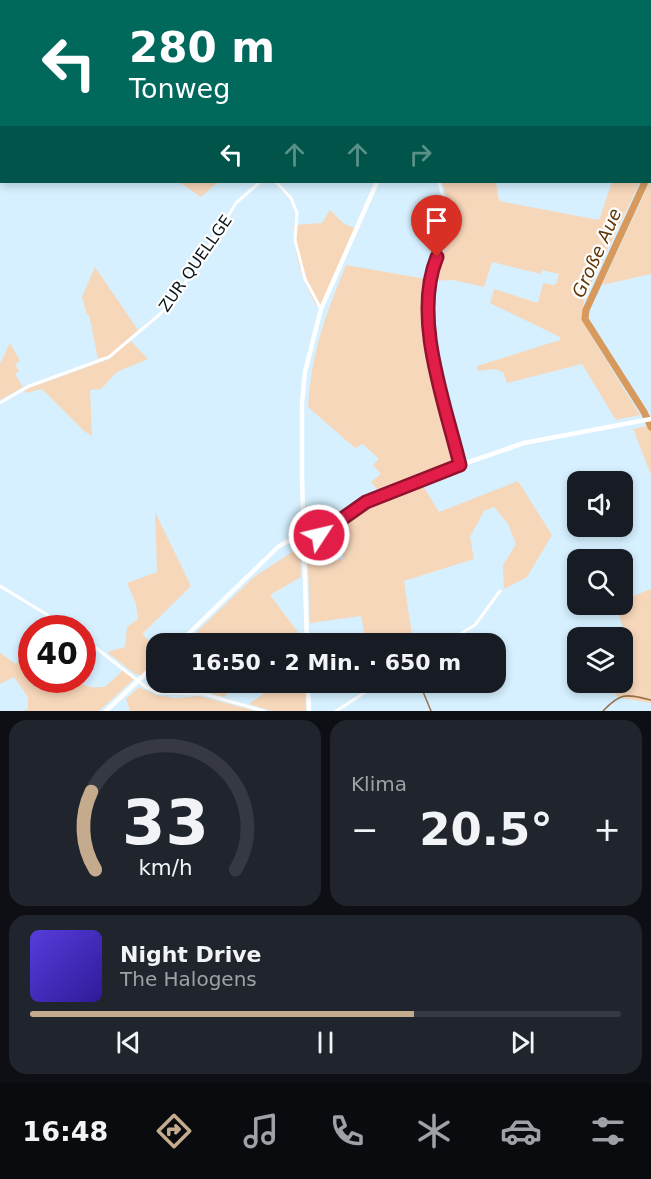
<!DOCTYPE html>
<html lang="de">
<meta charset="utf-8">
<style>
body{margin:0;font-family:"DejaVu Sans",sans-serif;background:#20242c;color:#f1f3f6;height:100vh;display:flex;flex-direction:column;font-size:22px;white-space:nowrap}
*{box-sizing:border-box;margin:0}
p{font-size:20px;color:#9ea1a6}
.icon{flex:none;width:33px;height:33px;fill:none;stroke:currentColor;stroke-width:2;stroke-linecap:round;stroke-linejoin:round}
.map{position:relative;height:711px;overflow:hidden}
.panel{display:flex;flex-direction:column;gap:9px;padding:9px;background:#0d0f14;flex:1}
.panel>*{flex:none}
.guide{position:absolute;left:0px;top:0px;width:651px;height:183px;box-shadow:0 3px 9px #0003;background:#00695c;color:#fff;overflow:hidden}
.fabs{position:absolute;left:567px;top:471px;display:grid;gap:12px}
.fabs a{display:grid;place-items:center;width:66px;height:66px;border-radius:12px;background:#171b24;box-shadow:0 3px 9px #0003;font-size:30px}
.speed{position:absolute;left:18px;top:615px;display:flex;gap:12px;font-size:30px;font-weight:700;text-align:center}
.speed>*{display:grid;place-content:center;width:78px;height:78px;border-radius:50%;background:#171b24;box-shadow:0 3px 9px #0003;line-height:1}
.speed .limit{border:9px solid #d22;background:#fff;color:#111}
.pin{position:absolute;display:grid;place-items:center;width:51px;height:51px;color:#fff;margin:-62px -26px;border-radius:50% 50% 50% 0;rotate:-45deg;box-shadow:0 0 6px #0007}
.pin .icon{rotate:45deg}
.me{position:absolute;width:66px;margin:-33px;rotate:55deg;stroke-linejoin:round;filter:drop-shadow(0 0 4px #0008)}
.turn{display:flex;align-items:center;gap:21px;height:126px;padding:0 30px;font-size:27px}
.turn .icon{width:78px;height:78px;stroke-width:2.5}
.turn b{display:block;font-size:42px;line-height:51px}
.lanes{display:flex;align-items:center;height:57px;padding:0 30px;background:#0003;justify-content:center;gap:30px;direction:ltr}
.lanes .off{opacity:.35}
.big{font-size:45px;font-weight:800;line-height:1.1}
.panel .widget{flex:1;display:flex;flex-direction:column;justify-content:center;gap:9px;min-width:0;padding:0 21px;border-radius:18px;background:#20242c}
.panel .dial{align-items:center;gap:0}
.dial svg{height:156px;overflow:visible;fill:none;stroke:#363941;stroke-width:7;stroke-linecap:round;text-anchor:middle}
.dial text{fill:#f1f3f6;stroke:none}
.song{display:flex;align-items:center;gap:18px}
.cover{width:72px;height:72px;border-radius:9px;background:linear-gradient(135deg,hsl(250 70% 55%),hsl(250 70% 35%))}
.played{height:6px;border-radius:3px;background:linear-gradient(90deg,#c4ab8d 65%,#363941 65%)}
.keys{display:flex;justify-content:space-around;direction:ltr}
.heat{display:flex;justify-content:space-between;align-items:center;font-size:33px;direction:ltr}
.panel .tiles{flex:1;display:grid;gap:9px;grid-template-columns:1fr 1fr}
.widget:last-child{grid-column:span 2}
.trip{position:absolute;left:146px;top:633px;width:360px;height:60px;border-radius:18px;background:#171b24;box-shadow:0 3px 9px #0003;font-weight:800;line-height:60px;text-align:center}
.dock{display:flex;height:96px;justify-content:space-around;align-items:center;background:#090b0e;color:#9ea1a6}
.dock .icon{width:42px;height:42px}
.dock .current{color:#c4ab8d}
.dock b{font-size:27px;color:#f1f3f6}
.map>svg:first-child{display:block}
</style>
<div class="map">
<svg width="651" height="711" viewBox="0 0 651 711">
<rect width="100%" height="100%" fill="#d6f0ff"/>
<!-- green -->
<g fill="#f7d7ba">
<polygon points="630,0 651,0 650,157 650,2"/>
<polygon points="651,179 651,274 602,285"/>
<polygon points="179,182 218,182 201,197"/>
<path d="M442,182H496L499,201L599,220L612,182H640L586,294C581,309 582,321 590,334L640,415L616,420L582,364L507,383L503,372L495,369L478,371L477,366L560,340V337L490,303L494,289L538,303L543,283L552,285L556,284L559,274L542,270L541,274L492,262L484,287L453,280L431,281C435,268 444,255 448,242C453,222 449,200 442,182Z"/>
<path d="M330,210L344,224L355,228L321,305H316C302,279 293,254 294,225L322,223Z"/>
<path d="M346,265L426,279V340L456,459L452,465L380,493L371,482L381,474L373,465L379,459L363,444L355,448L308,407C312,351 325,316 346,265Z"/>
<polygon points="95,267 138,330 110,355 98,359 89,315 87,315 82,297"/>
<polygon points="130,340 148,359 117,372 101,389 90,390 92,436 84,431 42,389 26,393 24,390 109,359"/>
<polygon points="10,343 20,361 15,364 19,371 15,374 23,387 0,400 0,364"/>
<polygon points="651,425 651,475 633,429"/>
<polygon points="518,481 552,535 527,577 504,589 503,565 516,544 508,524 494,507 484,511 470,537 474,559 404,581 413,643 366,643 361,616 310,623 308,564 343,559 342,542 339,542 337,531 366,509 422,484 439,512"/>
<polygon points="155,512 191,586 142,634 156,648 156,662 141,675 135,674 107,652 125,647 127,627 138,619 136,604 127,583 157,572"/>
<polygon points="300,549 301,577 270,595 303,639 303,643 185,643 254,577 292,552"/>
<path d="M651,589V703C642,701 620,699 615,695L620,683L622,682L623,646L628,640L615,605L622,604L623,600Z"/>
<path d="M31,648L32,680H79C85,689 95,687 105,687L123,670L134,679L99,711H23L28,709V697L14,677L0,684V653L16,664Z"/>
<polygon points="193,683 236,683 224,697 202,691"/>
<polygon points="260,683 305,683 306,711 272,711 249,704 267,691"/>
<polygon points="139,687 156,695 175,698 199,696 256,711 130,711 126,699"/>
</g>
<g fill="none" stroke-linecap="round" stroke-linejoin="round">
<!-- stream -->
<g stroke="#9a7249" stroke-width="1.5">
<polyline points="419,682 431,711"/>
<path d="M603,711C621,692 626,694 651,700"/>
</g>
<!-- river -->
<g stroke="#d7995c" stroke-width="7">
<polyline points="650,173 651,168"/>
<polyline points="645,182 586,310 585,319 644,412 651,427"/>
</g>
<!-- street -->
<g stroke="#fff" stroke-width="3">
<polyline points="48,0 49,2"/>
<polyline points="66,2 67,0"/>
<polyline points="276,182 291,198 297,213 295,240 305,279 321,309"/>
<polyline points="439,182 448,217 443,243 432,271 429,283 429,341 460,465"/>
<polyline points="0,403 29,386 109,357 159,315 174,299 211,244 236,203 260,182"/>
<polyline points="0,586 69,628"/>
<polyline points="82,637 146,687 158,693 204,694 264,711"/>
<polyline points="443,644 475,625 500,591"/>
<polyline points="336,711 381,682"/>
</g>
<!-- secondary -->
<g stroke="#fff" stroke-width="4.5">
<polyline points="403,0 403,2"/>
<path d="M178,644L278,547C294,535 308,540 325,533L366,502L460,465L524,443L651,419"/>
<polyline points="307,644 302,479 302,403 305,372 321,309 377,182"/>
<polyline points="308,682 309,711"/>
<polyline points="106,711 156,664"/>
</g>
</g>
<g fill="none" stroke-linecap="round" stroke-linejoin="round">
<defs>
<path id="route" d="M319,535L366,502L460,465C445,403 412,318 437,257"/>
</defs>
<!-- route casing -->
<use href="#route" stroke="#92132f" stroke-width="15"/>
<!-- route -->
<use href="#route" stroke="#e11d48" stroke-width="10"/>
</g>
<g text-anchor="middle" stroke-width="4.5" stroke-linejoin="round" paint-order="stroke">
<!-- street labels -->
<g font-size="16" fill="#0b171d" stroke="#fff">
<text transform="translate(195 263) rotate(-55)" y="6">ZUR QUELLGE</text>
</g>
<!-- water labels -->
<g font-size="18" font-style="italic" fill="#603705" stroke="#fff">
<text transform="translate(597 253) rotate(-66)" y="6">Große Aue</text>
</g>
</g>
</svg>
<div class="fabs">
<a><svg class="icon" aria-label="sound" viewBox="0 0 24 24"><path d="M4 9h4l5-4v14l-5-4H4zM17 9q2 3 0 6"/></svg></a>
<a><svg class="icon" aria-label="search" viewBox="0 0 24 24"><circle cx="10" cy="10" r="6"/><path d="M15 15l6 6"/></svg></a>
<a><svg class="icon" aria-label="layers" viewBox="0 0 24 24"><path d="M12 4l9 5-9 5-9-5zM3 14l9 5 9-5"/></svg></a>
</div>
<div class="speed"><div class="limit">40</div></div>
<div class="pin" style="left:437px;top:257px;background:#d93025"><svg class="icon" aria-label="arrive" viewBox="0 0 24 24"><path d="M6 21V4h12l-3 4 3 4H6"/></svg></div>
<svg class="me" style="left:319px;top:535px" viewBox="-20 -20 40 40"><circle r="17" fill="#e11d48" stroke="#fff" stroke-width="3"/><path d="M0-11L8 9 0 5-8 9z" fill="#fff"/></svg>
<div class="trip">16:50 · 2 Min. · 650 m</div>
<div class="guide">
<div class="turn"><svg class="icon" aria-label="left" viewBox="0 0 24 24"><path d="M17 20v-9H6M10 6l-5 5 5 5"/></svg><div><b>280 m</b>Tonweg</div></div>
<div class="lanes"><svg class="icon" aria-label="left" viewBox="0 0 24 24"><path d="M17 20v-9H6M10 6l-5 5 5 5"/></svg><svg class="icon off" aria-label="ahead" viewBox="0 0 24 24"><path d="M12 20V5M6 11l6-6 6 6"/></svg><svg class="icon off" aria-label="ahead" viewBox="0 0 24 24"><path d="M12 20V5M6 11l6-6 6 6"/></svg><svg class="icon off" aria-label="right" viewBox="0 0 24 24"><path d="M7 20v-9h11M14 6l5 5-5 5"/></svg></div>
</div>
</div>
<section class="panel">
<div class="tiles">
<div class="widget dial"><svg viewBox="0 0 100 80">
<path d="M14 69A42 42 0 1 1 86 69"/>
<path d="M14 69A42 42 0 0 1 12 29" stroke="#c4ab8d"/>
<text x="50" y="56" font-size="32" font-weight="700">33</text>
<text x="50" y="72" font-size="11">km/h</text>
</svg></div>
<div class="widget"><p>Klima</p>
<div class="heat"><a>−</a><b class="big">20.5°</b><a>+</a></div>
</div>
<div class="widget">
<div class="song"><i class="cover"></i><div><b>Night Drive</b><p>The Halogens</p></div></div>
<div class="played"></div>
<div class="keys"><svg class="icon" aria-label="previous" viewBox="0 0 24 24"><path d="M18 5L8 12l10 7zM5 5v14"/></svg><svg class="icon" aria-label="pause" viewBox="0 0 24 24"><path d="M8 5v14M16 5v14"/></svg><svg class="icon" aria-label="next" viewBox="0 0 24 24"><path d="M6 5l10 7-10 7zM19 5v14"/></svg></div>
</div>
</div>
</section>
<nav class="dock">
<b>16:48</b>
<svg class="icon current" aria-label="directions" viewBox="0 0 24 24"><path d="M12 3l9 9-9 9-9-9zM9 14v-3h6M13 9l2 2-2 2"/></svg>
<svg class="icon" aria-label="music" viewBox="0 0 24 24"><path d="M9 18V5l10-2v13"/><circle cx="6" cy="18" r="3"/><circle cx="16" cy="16" r="3"/></svg>
<svg class="icon" aria-label="phone" viewBox="0 0 24 24"><path d="M5 4h4l2 5-3 2q2 4 5 5l2-3 5 2v4C11 20 4 13 5 4z"/></svg>
<svg class="icon" aria-label="climate" viewBox="0 0 24 24"><path d="M12 3v18M4 7l16 10M4 17L20 7"/></svg>
<svg class="icon" aria-label="car" viewBox="0 0 24 24"><path d="M5 17H2v-5l4-1 3-4h7l3 4 3 1v5h-3M9 17h6M6 11h13"/><circle cx="7" cy="17" r="2"/><circle cx="17" cy="17" r="2"/></svg>
<svg class="icon" aria-label="filters" viewBox="0 0 24 24"><path d="M4 7h16M4 17h16"/><circle cx="9" cy="7" r="2"/><circle cx="15" cy="17" r="2"/></svg>
</nav>
